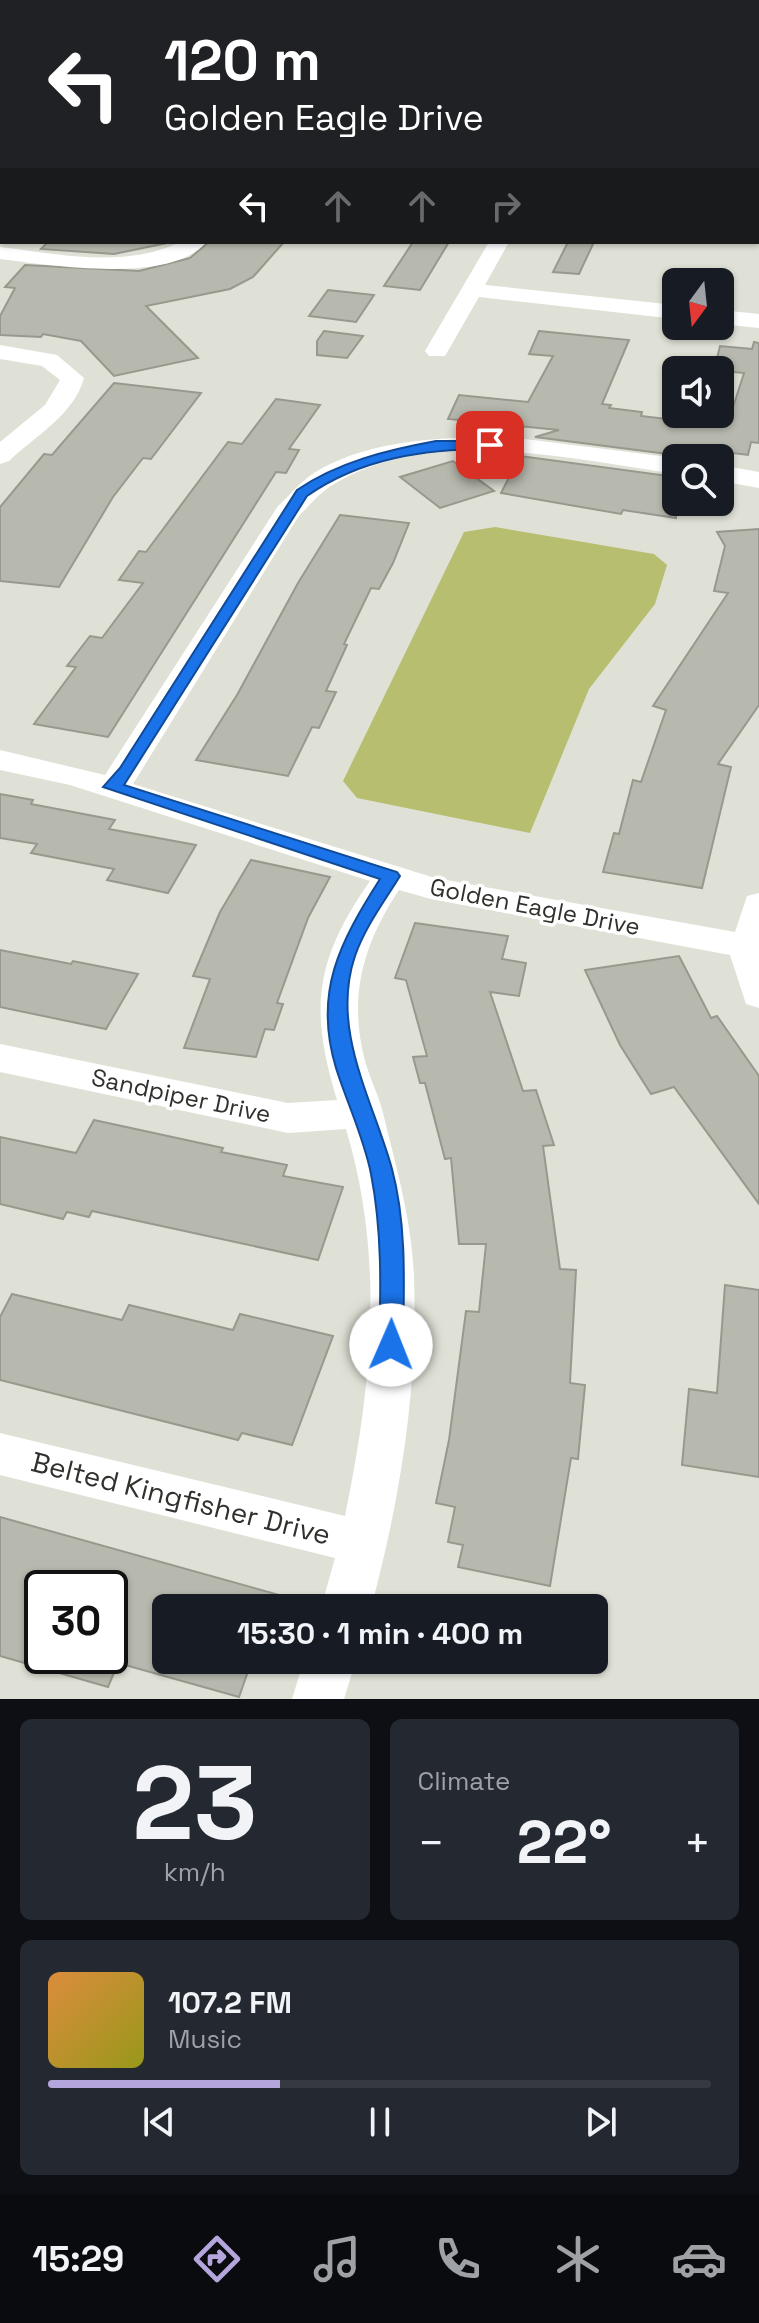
<!DOCTYPE html>
<meta charset="utf-8">
<style>
body{margin:0;font-family:"Space Grotesk",sans-serif;background:#242831;color:#f1f3f6;height:100vh;display:flex;flex-direction:column;font-size:30px;white-space:nowrap}
*{box-sizing:border-box;margin:0}
p{font-size:26px;color:#9ea1a6}
.icon{flex:none;width:44px;height:44px;fill:none;stroke:currentColor;stroke-width:2;stroke-linecap:round;stroke-linejoin:round}
.map{position:relative;height:1699px;overflow:hidden}
.side{display:flex;flex-direction:column;gap:20px;padding:20px;background:#0d0f14;flex:1}
.side>*{flex:none}
.hud{position:absolute;left:0px;top:0px;width:760px;height:244px;box-shadow:0 2px 6px #0004;background:#202124;color:#fff;overflow:hidden}
.needle{width:52px;rotate:195deg}
.fabs{position:absolute;left:662px;top:268px;display:grid;gap:16px}
.fabs a{display:grid;place-items:center;width:72px;height:72px;border-radius:12px;background:#171b24;box-shadow:0 2px 6px #0004;font-size:40px}
.speed{position:absolute;left:24px;top:1570px;display:flex;gap:16px;font-size:40px;font-weight:700;text-align:center}
.speed>*{display:grid;place-content:center;width:104px;height:104px;border-radius:50%;background:#171b24;box-shadow:0 2px 6px #0004;line-height:1}
.speed .limit{border:4px solid #111;border-radius:12px;background:#fff;color:#111}
.pin{position:absolute;display:grid;place-items:center;width:68px;height:68px;color:#fff;margin:-34px;border-radius:16px;box-shadow:0 4px 12px #0006}
.me{position:absolute;width:88px;margin:-44px;rotate:1deg;stroke-linejoin:round;filter:drop-shadow(0 0 6px #0008)}
.turn{display:flex;align-items:center;gap:28px;height:168px;padding:0 32px;font-size:36px}
.turn .icon{width:104px;height:104px;stroke-width:2.5}
.turn b{display:block;font-size:56px;line-height:68px}
.lanes{display:flex;align-items:center;height:76px;padding:0 32px;background:#0003;justify-content:center;gap:40px;direction:ltr}
.lanes .off{opacity:.35}
.big{font-size:60px;font-weight:800;line-height:1.1}
.side .tile{flex:1;display:flex;flex-direction:column;justify-content:center;gap:12px;min-width:0;padding:0 28px;border-radius:12px;background:#242831}
.side .dial{align-items:center;gap:0}
.dial b{font-size:104px;line-height:1}
.song{display:flex;align-items:center;gap:24px}
.cover{width:96px;height:96px;border-radius:12px;background:linear-gradient(135deg,hsl(30 70% 55%),hsl(60 70% 35%))}
.played{height:8px;border-radius:4px;background:linear-gradient(90deg,#b4a5dd 35%,#363941 35%)}
.keys{display:flex;justify-content:space-around;direction:ltr}
.heat{display:flex;justify-content:space-between;align-items:center;font-size:44px;direction:ltr}
.side .tiles{flex:1;display:grid;gap:20px;grid-template-columns:1fr 1fr}
.tile:last-child{grid-column:span 2}
.trip{position:absolute;left:152px;top:1594px;width:456px;height:80px;border-radius:12px;background:#171b24;box-shadow:0 2px 6px #0004;font-weight:800;line-height:80px;text-align:center}
.tab-bar{display:flex;height:128px;justify-content:space-around;align-items:center;background:#090b0e;color:#9ea1a6}
.tab-bar .icon{width:56px;height:56px}
.tab-bar .on{color:#b4a5dd}
.tab-bar b{font-size:36px;color:#f1f3f6}
.map>svg:first-child{display:block}
</style>
<div class="map">
<svg width="759" height="1699" viewBox="0 0 759 1699">
<rect width="100%" height="100%" fill="#e0e1d6"/>
<!-- green -->
<polygon fill="#c2c797" points="0,0 377,0 2,2 2,78"/>
<!-- water -->
<polygon fill="#b7be70" points="495,527 654,554 667,565 655,604 589,689 530,833 357,798 343,781 464,532"/>
<!-- building -->
<g fill="#b8b9ae" stroke="#98998e" stroke-width="2" fill-rule="evenodd">
<polygon points="48,242 172,242 114,254 41,249"/>
<polygon points="209,242 284,242 253,277 230,289 146,306 198,358 114,376 81,341 43,334 41,337 0,335 0,316 15,288 5,287 25,265 139,271 190,258"/>
<polygon points="413,242 449,242 420,290 384,286"/>
<polygon points="568,242 594,242 579,274 553,272"/>
<polygon points="328,290 374,295 356,322 309,316"/>
<polygon points="324,331 363,336 347,358 317,355 317,341"/>
<polygon points="539,331 629,340 602,404 611,405 609,408 642,412 641,416 727,426 744,373 714,370 720,346 752,349 754,342 759,343 759,443 751,442 748,455 676,446 676,455 535,437 559,430 448,419 459,395 528,402 553,356 529,354"/>
<polygon points="114,383 201,393 151,459 143,458 113,497 59,587 0,581 0,507 44,454 52,455"/>
<polygon points="276,399 320,405 289,449 299,450 286,473 276,472 108,737 34,724 76,667 67,666 90,636 102,638 143,583 119,580 139,551 146,552 228,442 242,444"/>
<polygon points="520,456 676,477 676,518 623,510 621,514 501,493"/>
<polygon points="453,461 494,491 440,508 400,477"/>
<polygon points="340,515 409,523 393,563 379,589 371,588 344,644 347,645 326,691 336,692 319,728 312,727 288,776 196,760 237,695 298,583"/>
<polygon points="759,529 759,705 718,764 731,767 702,888 603,872 614,833 619,834 633,780 641,782 666,710 653,706 728,593 714,591 725,546 717,532"/>
<polygon points="0,794 33,800 31,804 115,820 109,829 196,845 168,893 107,880 114,869 31,853 37,844 0,838"/>
<polygon points="251,860 330,877 308,918 277,1003 283,1004 274,1030 265,1029 256,1057 184,1048 210,979 193,976 220,912"/>
<polygon points="415,923 508,936 502,959 526,963 519,996 490,992 523,1091 536,1090 554,1145 543,1146 560,1269 576,1270 570,1383 585,1385 578,1459 571,1458 550,1586 458,1567 463,1545 448,1542 455,1507 436,1503 449,1440 466,1311 479,1312 486,1244 459,1244 451,1158 445,1159 425,1083 420,1083 413,1057 427,1056 406,980 395,978"/>
<polygon points="0,950 71,964 73,961 138,974 106,1029 0,1007"/>
<polygon points="679,956 711,1018 717,1016 759,1076 759,1204 674,1087 651,1094 620,1045 585,970"/>
<polygon points="94,1120 223,1148 221,1152 287,1165 283,1176 343,1187 318,1260 92,1211 89,1217 67,1212 63,1219 0,1204 0,1137 76,1153"/>
<polygon points="725,1285 759,1290 759,1477 682,1465 689,1389 717,1393"/>
<polygon points="12,1294 122,1320 129,1305 233,1330 240,1314 333,1336 292,1445 242,1433 238,1440 0,1380 0,1317"/>
<path d="M0,1517L297,1600L296,1608H166V1660H252L239,1697L118,1663L108,1687L0,1656ZM42,1588H110V1656H42Z"/>
</g>
<g fill="none" stroke-linecap="round" stroke-linejoin="round">
<!-- minor -->
<g fill="#fff" fill-rule="evenodd">
<rect x="758" y="76" width="1" height="10"/>
<rect x="0" y="111" width="2" height="10"/>
<rect x="0" y="153" width="2" height="12"/>
<rect x="758" y="183" width="1" height="12"/>
<path d="M180,242H206C172,285 48,265 0,259V247C58,254 125,269 180,242Z"/>
<polygon points="489,242 509,242 485,285 676,305 676,319 479,297 445,356 429,356 425,351"/>
<polygon points="720,310 759,314 759,328 720,324"/>
<path d="M0,345L57,355L84,378C74,415 35,436 9,461L0,464V442L45,405L60,380L42,366L0,359Z"/>
<path d="M470,437L525,439L676,458V474C569,459 433,425 334,484C320,492 309,506 298,517L133,784L435,878L735,932L747,896L759,893V1008L746,1004L730,955L431,899L399,890C363,944 348,997 365,1061C370,1079 379,1096 383,1113C396,1167 412,1220 414,1278C418,1390 400,1500 371,1608H321L335,1558L0,1475V1433L345,1516C372,1385 385,1259 346,1129L288,1133L0,1072V1044L288,1103L337,1100C309,1008 315,960 370,881L70,785L0,770V750L105,775L278,506C289,496 301,481 314,473C361,444 416,440 470,437Z"/>
<polygon points="720,465 759,472 759,488 720,481"/>
<polygon points="304,1660 356,1660 344,1699 292,1699"/>
</g>
</g>
<!-- route -->
<path fill="#1a73e8" stroke="#114b97" stroke-width="2" d="M436,441H490L497,445L490,449C425,449 361,458 307,496L124,785L397,872L400,876C384,902 365,927 355,956C330,1030 373,1100 392,1169C407,1225 404,1287 403,1345L399,1352L391,1355L383,1352L379,1345C381,1288 382,1230 371,1174C364,1138 347,1103 336,1068C313,992 340,942 380,879L103,787L120,768L297,490C338,462 387,450 436,441Z"/>
<g text-anchor="middle" stroke-width="7" stroke-linejoin="round" paint-order="stroke">
<!-- street labels -->
<g font-size="24" fill="#30312d" stroke="#fff">
<text transform="translate(535 907) rotate(11)" y="8">Golden Eagle Drive</text>
<text transform="translate(181 1096) rotate(12)" y="8">Sandpiper Drive</text>
</g>
<!-- near-street labels -->
<g font-size="28" fill="#30312d" stroke="#fff">
<text transform="translate(181 1498) rotate(14)" y="10">Belted Kingfisher Drive</text>
</g>
</g>
</svg>
<div class="fabs">
<a><svg class="needle" viewBox="-14 -14 28 28"><path d="M0-13l5 13h-10z" fill="#e53935"/><path d="M0 13l5-13h-10z" fill="#9ea1a6"/></svg></a>
<a><svg class="icon" aria-label="sound" viewBox="0 0 24 24"><path d="M4 9h4l5-4v14l-5-4H4zM17 9q2 3 0 6"/></svg></a>
<a><svg class="icon" aria-label="search" viewBox="0 0 24 24"><circle cx="10" cy="10" r="6"/><path d="M15 15l6 6"/></svg></a>
</div>
<div class="speed"><div class="limit">30</div></div>
<div class="pin" style="left:490px;top:445px;background:#d93025"><svg class="icon" aria-label="arrive" viewBox="0 0 24 24"><path d="M6 21V4h12l-3 4 3 4H6"/></svg></div>
<svg class="me" style="left:391px;top:1345px" viewBox="-20 -20 40 40"><circle r="19" fill="#fff"/><path d="M0-13L10 11 0 6-10 11z" fill="#1a73e8"/></svg>
<div class="trip">15:30 · 1 min · 400 m</div>
<div class="hud">
<div class="turn"><svg class="icon" aria-label="left" viewBox="0 0 24 24"><path d="M17 20v-9H6M10 6l-5 5 5 5"/></svg><div><b>120 m</b>Golden Eagle Drive</div></div>
<div class="lanes"><svg class="icon" aria-label="left" viewBox="0 0 24 24"><path d="M17 20v-9H6M10 6l-5 5 5 5"/></svg><svg class="icon off" aria-label="ahead" viewBox="0 0 24 24"><path d="M12 20V5M6 11l6-6 6 6"/></svg><svg class="icon off" aria-label="ahead" viewBox="0 0 24 24"><path d="M12 20V5M6 11l6-6 6 6"/></svg><svg class="icon off" aria-label="right" viewBox="0 0 24 24"><path d="M7 20v-9h11M14 6l5 5-5 5"/></svg></div>
</div>
</div>
<section class="side">
<div class="tiles">
<div class="tile dial"><b>23</b><p>km/h</p></div>
<div class="tile"><p>Climate</p>
<div class="heat"><a>−</a><b class="big">22°</b><a>+</a></div>
</div>
<div class="tile">
<div class="song"><i class="cover"></i><div><b>107.2 FM</b><p>Music</p></div></div>
<div class="played"></div>
<div class="keys"><svg class="icon" aria-label="previous" viewBox="0 0 24 24"><path d="M18 5L8 12l10 7zM5 5v14"/></svg><svg class="icon" aria-label="pause" viewBox="0 0 24 24"><path d="M8 5v14M16 5v14"/></svg><svg class="icon" aria-label="next" viewBox="0 0 24 24"><path d="M6 5l10 7-10 7zM19 5v14"/></svg></div>
</div>
</div>
</section>
<nav class="tab-bar">
<b>15:29</b>
<svg class="icon on" aria-label="directions" viewBox="0 0 24 24"><path d="M12 3l9 9-9 9-9-9zM9 14v-3h6M13 9l2 2-2 2"/></svg>
<svg class="icon" aria-label="music" viewBox="0 0 24 24"><path d="M9 18V5l10-2v13"/><circle cx="6" cy="18" r="3"/><circle cx="16" cy="16" r="3"/></svg>
<svg class="icon" aria-label="phone" viewBox="0 0 24 24"><path d="M5 4h4l2 5-3 2q2 4 5 5l2-3 5 2v4C11 20 4 13 5 4z"/></svg>
<svg class="icon" aria-label="climate" viewBox="0 0 24 24"><path d="M12 3v18M4 7l16 10M4 17L20 7"/></svg>
<svg class="icon" aria-label="car" viewBox="0 0 24 24"><path d="M5 17H2v-5l4-1 3-4h7l3 4 3 1v5h-3M9 17h6M6 11h13"/><circle cx="7" cy="17" r="2"/><circle cx="17" cy="17" r="2"/></svg>
</nav>
